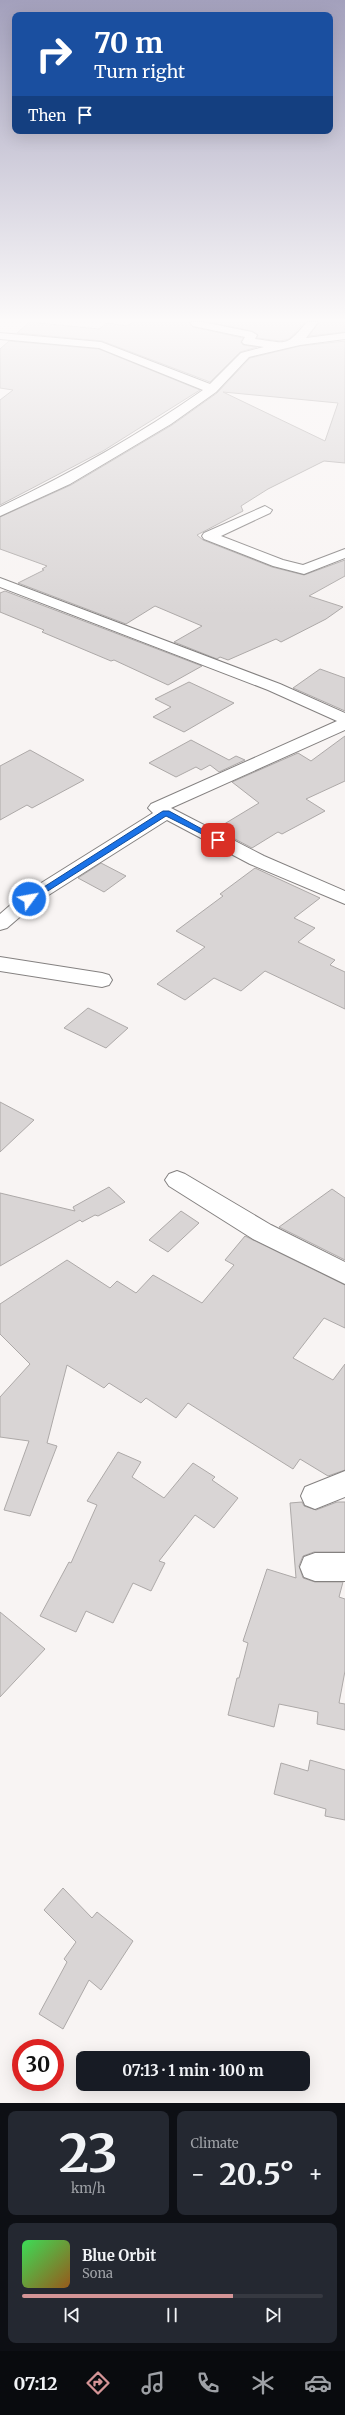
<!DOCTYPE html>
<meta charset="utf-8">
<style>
body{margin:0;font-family:Merriweather,serif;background:#242831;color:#f1f3f6;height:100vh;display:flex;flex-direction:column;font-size:15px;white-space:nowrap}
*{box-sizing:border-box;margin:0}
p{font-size:13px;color:#9ea1a6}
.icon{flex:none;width:22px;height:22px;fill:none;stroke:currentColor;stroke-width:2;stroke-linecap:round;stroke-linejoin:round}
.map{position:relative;height:2103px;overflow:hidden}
.sheet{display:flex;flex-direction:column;gap:8px;padding:8px;background:#0d0f14;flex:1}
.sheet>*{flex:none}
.hud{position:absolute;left:12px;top:12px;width:321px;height:122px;border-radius:8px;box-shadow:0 4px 16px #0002;background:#1a4fa0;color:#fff;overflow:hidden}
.speed{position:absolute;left:12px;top:2039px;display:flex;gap:8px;font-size:20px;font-weight:700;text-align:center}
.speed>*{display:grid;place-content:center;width:52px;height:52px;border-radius:50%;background:#171b24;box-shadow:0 4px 16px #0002;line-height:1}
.speed .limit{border:6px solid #d22;background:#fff;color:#111}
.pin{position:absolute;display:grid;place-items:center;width:34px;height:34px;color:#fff;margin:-17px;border-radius:8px;box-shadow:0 2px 6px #0006}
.me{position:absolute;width:44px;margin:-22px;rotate:58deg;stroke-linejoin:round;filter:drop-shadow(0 0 3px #0008)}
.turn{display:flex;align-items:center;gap:14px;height:84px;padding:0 16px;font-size:18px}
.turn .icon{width:52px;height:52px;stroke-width:2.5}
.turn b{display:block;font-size:28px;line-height:34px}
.then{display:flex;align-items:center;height:38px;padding:0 16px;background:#0003;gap:8px;font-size:15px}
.big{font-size:30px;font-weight:700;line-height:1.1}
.sheet .tile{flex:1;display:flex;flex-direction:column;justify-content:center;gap:6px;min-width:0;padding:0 14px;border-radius:8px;background:#242831}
.sheet .dial{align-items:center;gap:0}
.dial b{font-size:52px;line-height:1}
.song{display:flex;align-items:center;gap:12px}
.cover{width:48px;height:48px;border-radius:6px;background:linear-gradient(135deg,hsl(130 70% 55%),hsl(30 70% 35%))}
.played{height:4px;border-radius:2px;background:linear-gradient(90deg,#d49496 70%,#363941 70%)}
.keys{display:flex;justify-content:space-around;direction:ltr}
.heat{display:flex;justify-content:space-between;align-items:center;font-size:22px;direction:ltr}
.sheet .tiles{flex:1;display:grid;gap:8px;grid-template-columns:1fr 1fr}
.tile:last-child{grid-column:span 2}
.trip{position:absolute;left:76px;top:2051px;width:234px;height:40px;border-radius:8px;background:#171b24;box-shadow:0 4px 16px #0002;font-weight:700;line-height:40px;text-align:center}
.tab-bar{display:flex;height:64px;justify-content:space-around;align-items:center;background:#090b0e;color:#9ea1a6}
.tab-bar .icon{width:28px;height:28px}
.tab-bar .on{color:#d49496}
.tab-bar b{font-size:18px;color:#f1f3f6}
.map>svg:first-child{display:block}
</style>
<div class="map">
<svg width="345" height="2103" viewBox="0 0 345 2103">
<rect width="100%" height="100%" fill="#f8f4f3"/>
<!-- building -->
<g fill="#d9d5d5" stroke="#ada9a8" fill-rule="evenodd">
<polygon points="29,322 99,329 107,323 127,326 133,322 189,322 193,327 243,338 241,342 243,345 257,347 240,352 210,382 102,341 17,333"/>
<polygon points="208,322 305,322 289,339 280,341 257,338 258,335 252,331"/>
<polygon points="319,322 345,322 345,332 309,336"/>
<polygon points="9,341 99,349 200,390 103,451 0,505 0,400 13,390 0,388 0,349"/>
<path d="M345,341V463L324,461L268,489L241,506L243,511L197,535L203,540L272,567L304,575L345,560V576L309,596L343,607L326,619L281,642L276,639L228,660L220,657L217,659L174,642L202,626L155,606L126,624L18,583L44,570L42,569L47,566L0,549V517L71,485L172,425L217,393L250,358L300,346ZM223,392L338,403L325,441Z"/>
<polygon points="5,591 202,666 168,685 114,660 111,661 42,632 44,630 0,612 0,593"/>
<polygon points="320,669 345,678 345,711 293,688"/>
<polygon points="189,682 234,703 184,732 153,717 171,707 155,699"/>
<polygon points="345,736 345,781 306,799 325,811 282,834 278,832 252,848 216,829 259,803 232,782 298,753 311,761"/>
<polygon points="191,740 229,760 236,756 245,760 219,772 210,765 201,770 196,767 176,777 149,763"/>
<polygon points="30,750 84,780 32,808 27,805 0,820 0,766"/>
<polygon points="101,863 126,876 104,892 78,878"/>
<polygon points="255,868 320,898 294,918 315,928 298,942 335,960 330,965 345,972 345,1009 265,971 241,991 214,978 185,1000 157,984 205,947 176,931 223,896 220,894"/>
<polygon points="88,1008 128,1028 106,1048 64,1028"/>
<polygon points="0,1102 34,1120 0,1152"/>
<polygon points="109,1187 125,1202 98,1216 95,1215 82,1222 80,1220 0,1266 0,1193 75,1211 73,1207"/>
<polygon points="332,1189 345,1198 345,1260 279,1227"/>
<polygon points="181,1211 199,1223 168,1252 149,1240"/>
<polygon points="245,1236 345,1285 345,1328 324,1318 293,1358 333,1380 345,1364 345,1470 328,1476 300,1459 293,1469 188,1403 176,1418 146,1398 141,1403 109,1383 104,1388 67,1365 47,1443 57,1446 30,1516 4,1510 29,1441 0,1437 0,1397 30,1364 0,1334 0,1304 67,1260 110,1288 117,1281 136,1293 153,1275 202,1303 234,1265 225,1260"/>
<polygon points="118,1452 141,1462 132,1477 164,1498 193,1463 215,1477 212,1480 238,1498 214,1528 195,1515 159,1561 165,1563 151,1591 133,1583 113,1623 86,1611 76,1632 40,1616 69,1562 71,1563 97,1505 87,1501"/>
<polygon points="302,1502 304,1506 316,1510 337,1502 345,1502 345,1552 314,1552 303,1556 299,1566 303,1578 315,1582 343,1582 339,1597 345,1599 345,1671 339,1703 345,1704 345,1730 317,1724 318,1712 279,1704 274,1727 228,1715 237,1678 239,1678 248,1643 243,1641 267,1569 296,1578 290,1503"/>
<polygon points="0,1612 45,1649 0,1697"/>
<polygon points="310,1760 345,1770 345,1820 325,1816 326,1809 274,1794 281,1763 308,1771"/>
<polygon points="63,1888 92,1918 97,1912 133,1941 101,1990 89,1980 63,2029 39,2014 67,1962 64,1959 76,1942 44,1910"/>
</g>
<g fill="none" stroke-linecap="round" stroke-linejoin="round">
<defs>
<g id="minor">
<path d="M190,322H202L252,332L257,335L255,339C288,343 285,348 307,322H318L306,338L345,333V339L300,345L249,357L216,392L171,424L70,484L0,516V507C71,473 139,435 203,390L99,348L0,339V333L101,342L210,384L241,353L264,347L244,344L242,342L245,337L193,326Z"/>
<polygon points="265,506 272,510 270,513 221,536 283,560 303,565 345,549 345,558 304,574 273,566 204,539 202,536 204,533"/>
<polygon points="0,578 280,684 345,713 345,730 171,808 264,856 345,891 345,904 250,864 167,820 36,903 7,928 0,930 0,914 22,895 153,813 148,808 151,804 337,721 268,690 0,587"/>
<polygon points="0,957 102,973 109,975 112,980 109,985 102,987 0,971"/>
<polygon points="177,1171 185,1174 271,1225 345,1262 345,1284 253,1239 169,1186 165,1180 169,1174"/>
<polygon points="345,1471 345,1497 315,1509 305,1505 301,1496 305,1487"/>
<polygon points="315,1553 345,1553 345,1581 315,1581 304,1577 300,1567 304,1557"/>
</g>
</defs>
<!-- minor casing -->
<use href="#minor" stroke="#848180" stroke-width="2"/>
<!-- minor -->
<use href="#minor" fill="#fff" fill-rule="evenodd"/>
</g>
<!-- sky -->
<linearGradient id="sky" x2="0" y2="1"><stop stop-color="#a3a0bc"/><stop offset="0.52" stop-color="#fcfafa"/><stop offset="1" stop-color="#fcfafa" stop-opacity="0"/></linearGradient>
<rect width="345" height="616" fill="url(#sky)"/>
<!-- route -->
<polygon fill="#1a73e8" stroke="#114b97" points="163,811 169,811 222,840 216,841 166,816 32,901 25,899"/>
</svg>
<div class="speed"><div class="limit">30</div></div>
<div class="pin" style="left:218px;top:840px;background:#d93025"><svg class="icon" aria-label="arrive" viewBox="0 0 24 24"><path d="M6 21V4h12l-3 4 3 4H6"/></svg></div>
<svg class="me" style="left:29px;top:899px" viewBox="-20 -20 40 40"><circle r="17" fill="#1a73e8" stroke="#fff" stroke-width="3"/><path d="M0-11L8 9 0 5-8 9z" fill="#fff"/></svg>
<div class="trip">07:13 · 1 min · 100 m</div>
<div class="hud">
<div class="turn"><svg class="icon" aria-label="right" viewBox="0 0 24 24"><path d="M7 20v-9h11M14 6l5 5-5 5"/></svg><div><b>70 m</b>Turn right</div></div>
<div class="then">Then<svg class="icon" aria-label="arrive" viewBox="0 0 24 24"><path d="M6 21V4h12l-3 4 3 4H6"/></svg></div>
</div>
</div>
<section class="sheet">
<div class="tiles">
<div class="tile dial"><b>23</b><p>km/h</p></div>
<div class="tile"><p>Climate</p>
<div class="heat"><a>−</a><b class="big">20.5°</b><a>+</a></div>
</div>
<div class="tile">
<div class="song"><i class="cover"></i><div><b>Blue Orbit</b><p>Sona</p></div></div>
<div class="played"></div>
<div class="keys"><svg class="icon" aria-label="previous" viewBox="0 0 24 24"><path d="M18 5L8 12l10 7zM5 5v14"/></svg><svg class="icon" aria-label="pause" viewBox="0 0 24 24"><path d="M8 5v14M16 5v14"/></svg><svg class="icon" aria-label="next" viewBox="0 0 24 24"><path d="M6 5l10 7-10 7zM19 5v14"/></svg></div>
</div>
</div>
</section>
<nav class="tab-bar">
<b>07:12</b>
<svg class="icon on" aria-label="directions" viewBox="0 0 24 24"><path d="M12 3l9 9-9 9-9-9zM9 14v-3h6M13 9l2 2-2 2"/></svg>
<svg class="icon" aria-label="music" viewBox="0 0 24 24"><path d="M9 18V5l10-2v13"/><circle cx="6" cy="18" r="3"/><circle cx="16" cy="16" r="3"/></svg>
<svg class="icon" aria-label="phone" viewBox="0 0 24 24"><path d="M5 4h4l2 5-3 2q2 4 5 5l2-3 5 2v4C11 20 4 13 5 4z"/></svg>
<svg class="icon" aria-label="climate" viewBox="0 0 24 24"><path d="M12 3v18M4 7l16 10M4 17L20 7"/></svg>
<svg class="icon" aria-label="car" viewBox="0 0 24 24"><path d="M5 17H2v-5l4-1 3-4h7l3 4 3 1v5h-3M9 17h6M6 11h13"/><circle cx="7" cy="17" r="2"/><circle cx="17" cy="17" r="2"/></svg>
</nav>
